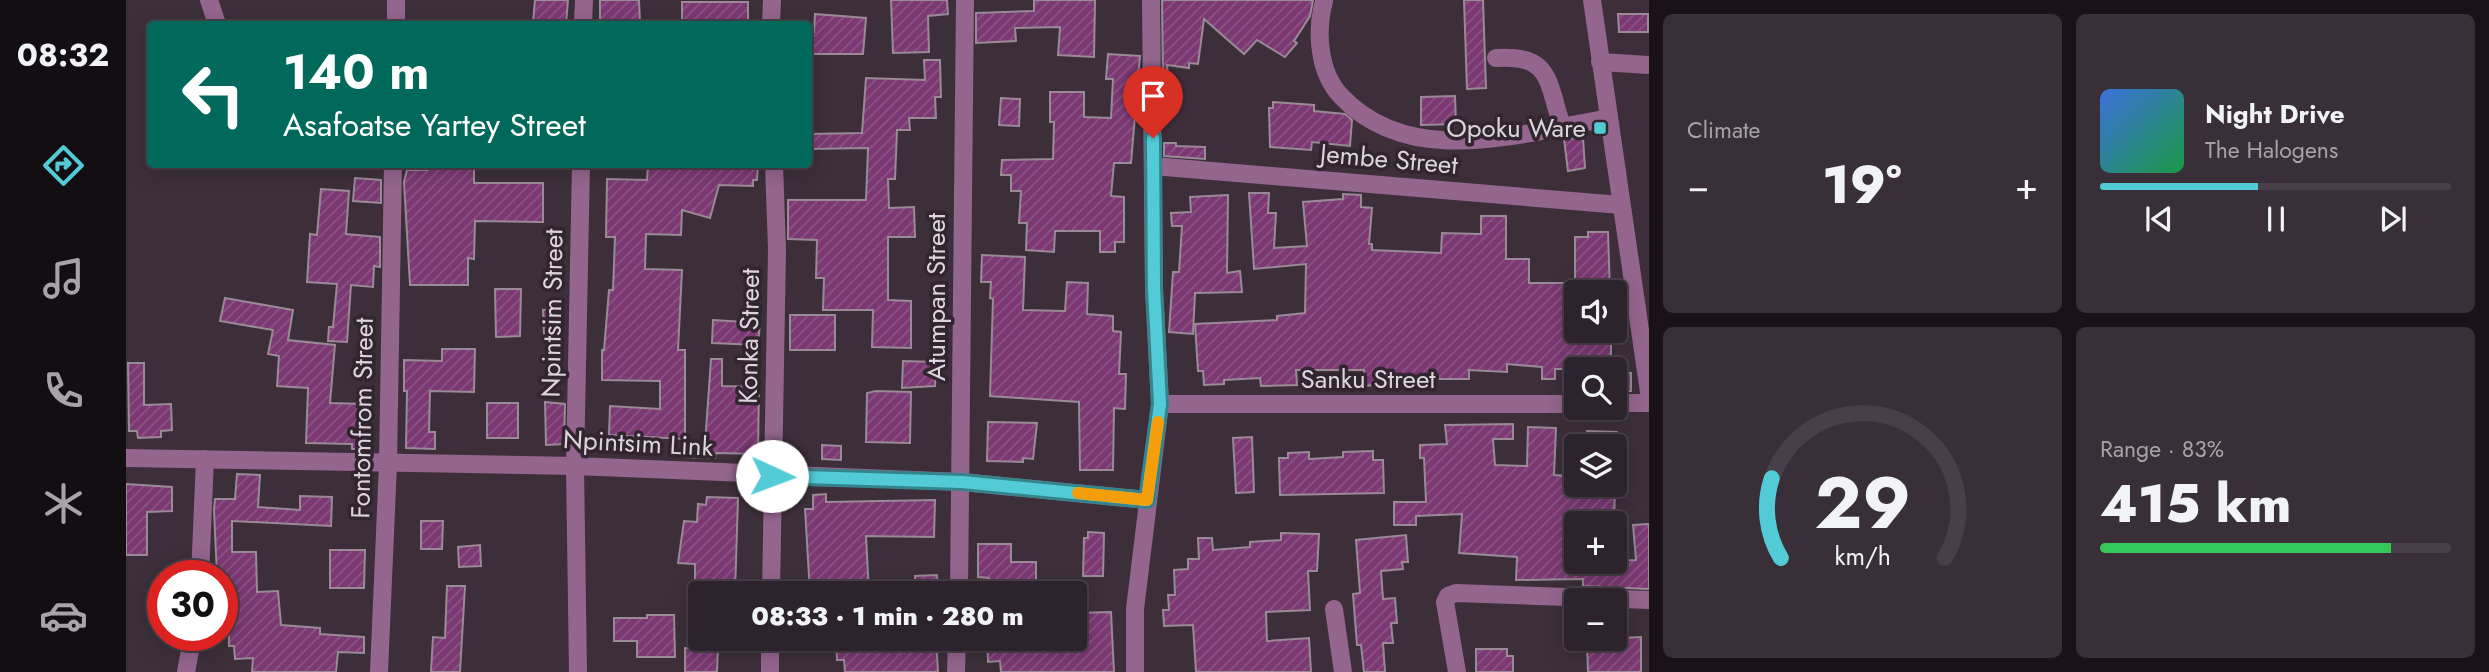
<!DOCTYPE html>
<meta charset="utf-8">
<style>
body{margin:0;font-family:Jost,sans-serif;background:#392f38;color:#f1f3f6;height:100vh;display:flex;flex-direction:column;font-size:26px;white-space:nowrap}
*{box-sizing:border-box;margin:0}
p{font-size:23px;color:#a7a4a9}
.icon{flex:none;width:38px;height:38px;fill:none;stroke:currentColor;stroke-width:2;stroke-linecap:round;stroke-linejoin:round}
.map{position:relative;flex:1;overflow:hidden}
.sheet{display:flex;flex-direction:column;gap:14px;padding:14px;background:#191318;width:840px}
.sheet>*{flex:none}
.guide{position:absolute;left:21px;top:21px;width:665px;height:147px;border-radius:7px;box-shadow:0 4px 18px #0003,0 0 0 2px #484048;background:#00695c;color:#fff;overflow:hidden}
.tools{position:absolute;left:1438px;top:280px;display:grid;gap:14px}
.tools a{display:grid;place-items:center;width:63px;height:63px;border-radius:7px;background:#2d232c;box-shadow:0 4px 18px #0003,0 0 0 2px #484048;font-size:35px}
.speed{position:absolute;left:21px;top:560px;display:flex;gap:14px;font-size:35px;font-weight:700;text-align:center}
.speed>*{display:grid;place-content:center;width:91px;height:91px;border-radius:50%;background:#2d232c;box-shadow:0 4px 18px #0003,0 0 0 2px #484048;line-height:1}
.speed .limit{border:10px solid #d22;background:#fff;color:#111}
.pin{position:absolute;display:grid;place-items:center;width:60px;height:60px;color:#fff;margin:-72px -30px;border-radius:50% 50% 50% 0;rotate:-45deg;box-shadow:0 0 7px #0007}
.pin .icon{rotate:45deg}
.me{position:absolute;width:77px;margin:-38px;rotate:92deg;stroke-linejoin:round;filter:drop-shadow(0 0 5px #0008)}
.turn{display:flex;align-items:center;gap:24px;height:147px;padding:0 21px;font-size:32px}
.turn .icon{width:91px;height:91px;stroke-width:2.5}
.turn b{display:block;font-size:49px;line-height:60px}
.big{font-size:52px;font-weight:800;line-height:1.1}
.sheet .card{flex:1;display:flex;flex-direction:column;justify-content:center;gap:10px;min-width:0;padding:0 24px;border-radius:10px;background:#392f38}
.sheet .dial{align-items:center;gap:0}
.dial svg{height:182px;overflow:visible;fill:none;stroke:#484048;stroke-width:7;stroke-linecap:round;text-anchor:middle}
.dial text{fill:#f1f3f6;stroke:none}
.song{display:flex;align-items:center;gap:21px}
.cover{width:84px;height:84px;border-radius:10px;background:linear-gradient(135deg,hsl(220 70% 55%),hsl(140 70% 35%))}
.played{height:7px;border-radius:4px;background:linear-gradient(90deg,#52cbd7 45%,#484048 45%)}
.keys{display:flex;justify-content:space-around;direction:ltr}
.heat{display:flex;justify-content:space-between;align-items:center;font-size:38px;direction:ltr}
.charge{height:10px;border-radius:5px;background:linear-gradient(90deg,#34c759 83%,#484048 0)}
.sheet .tiles{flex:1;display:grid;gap:14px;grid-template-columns:repeat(2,1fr)}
.trip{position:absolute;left:562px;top:581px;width:399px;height:70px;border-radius:7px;background:#2d232c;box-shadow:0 4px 18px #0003,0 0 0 2px #484048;font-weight:800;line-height:70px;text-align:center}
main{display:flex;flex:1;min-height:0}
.menu{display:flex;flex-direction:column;width:126px;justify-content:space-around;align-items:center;background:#120e12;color:#a7a4a9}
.menu .icon{width:49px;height:49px}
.menu .on{color:#52cbd7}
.menu b{font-size:32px;color:#f1f3f6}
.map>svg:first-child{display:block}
</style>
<main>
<nav class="menu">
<b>08:32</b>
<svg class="icon on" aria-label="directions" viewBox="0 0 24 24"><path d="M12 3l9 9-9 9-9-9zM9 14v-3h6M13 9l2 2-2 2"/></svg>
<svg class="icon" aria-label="music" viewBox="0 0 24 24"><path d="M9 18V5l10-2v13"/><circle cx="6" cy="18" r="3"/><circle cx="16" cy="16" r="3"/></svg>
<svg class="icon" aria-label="phone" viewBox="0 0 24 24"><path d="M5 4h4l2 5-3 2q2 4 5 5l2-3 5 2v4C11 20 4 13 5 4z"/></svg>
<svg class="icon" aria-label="climate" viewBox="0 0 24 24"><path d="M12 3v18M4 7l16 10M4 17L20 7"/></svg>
<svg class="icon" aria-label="car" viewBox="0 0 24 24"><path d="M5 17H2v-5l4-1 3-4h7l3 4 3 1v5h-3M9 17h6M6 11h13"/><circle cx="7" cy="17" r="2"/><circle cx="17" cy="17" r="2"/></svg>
</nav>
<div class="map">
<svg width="1523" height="672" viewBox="0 0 1523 672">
<defs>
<pattern id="building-hatch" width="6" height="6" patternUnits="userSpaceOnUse" patternTransform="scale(1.75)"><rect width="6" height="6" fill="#7b3873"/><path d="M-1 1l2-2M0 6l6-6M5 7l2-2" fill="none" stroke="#8d5486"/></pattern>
</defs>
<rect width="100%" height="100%" fill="#3c2f3a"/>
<!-- building -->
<g fill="url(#building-hatch)" stroke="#998a96" stroke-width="2">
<polygon points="409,0 442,0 440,24 407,22"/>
<polygon points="474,0 513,0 514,23 474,23"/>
<polygon points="765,0 821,0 822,14 802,16 803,52 767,53"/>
<polygon points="908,0 969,0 968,57 932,55 934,27 889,28 890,41 850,43 850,13 908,11"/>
<polygon points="1036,0 1187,0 1184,16 1168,41 1171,43 1159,57 1131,40 1118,54 1078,19 1072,64 1063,63 1063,68 1041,65 1042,75 1037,75"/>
<polygon points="1338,0 1357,0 1360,88 1341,89"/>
<rect x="556" y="2" width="66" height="22"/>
<polygon points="689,14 740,18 737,54 682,54 682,31 688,32"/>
<polygon points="1492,14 1522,14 1522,32 1493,32"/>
<polygon points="982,54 1014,56 1005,163 988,163 985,196 998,197 998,242 989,242 989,252 974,252 974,231 929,231 928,252 900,250 901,223 893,223 895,191 885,191 885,175 875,175 876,160 927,159 928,122 924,122 924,92 958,92 958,117 985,118 987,79 980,79"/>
<polygon points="798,60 814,60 815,97 809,97 810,118 783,118 784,130 771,130 769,179 762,179 763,208 788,207 789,237 762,237 762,300 785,301 785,348 746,347 747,310 697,310 698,278 690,278 691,240 662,239 662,200 740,200 742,148 682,149 682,134 736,133 740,78 799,80"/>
<polygon points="1329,96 1330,124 1295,125 1295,97"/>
<polygon points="875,98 894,99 893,126 873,125"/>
<polygon points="1147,102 1188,105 1188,111 1219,114 1226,120 1224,146 1186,142 1185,150 1144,147 1143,108 1147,108"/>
<polygon points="1457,138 1459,168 1442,171 1438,139"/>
<polygon points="1038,143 1050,143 1050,146 1079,147 1079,159 1038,156"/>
<polygon points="301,164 348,164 348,183 417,183 417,222 349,221 348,259 342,258 342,285 284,285 278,182 281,170 301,170"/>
<polygon points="522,164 632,164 631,180 627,180 627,186 593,185 584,218 556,210 555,235 520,234 519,269 556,270 552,350 559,350 559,439 483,435 484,406 534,409 534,381 476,380 476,350 478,350 483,290 487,290 489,237 480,237 481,179 521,180"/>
<polygon points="229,178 255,180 255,203 227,201"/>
<polygon points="195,189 223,191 220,234 254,237 254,267 248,266 247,287 225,285 221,342 202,341 203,327 207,327 211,284 181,282 184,234 191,235"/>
<polygon points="1123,193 1143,193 1142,213 1150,213 1148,248 1181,246 1177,202 1217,199 1217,194 1235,195 1235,207 1246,208 1243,244 1246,244 1246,250 1315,253 1316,233 1355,234 1355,216 1380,216 1380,259 1403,259 1403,283 1449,283 1449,237 1462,237 1462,232 1482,232 1484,292 1451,292 1451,331 1485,331 1485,369 1429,369 1429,379 1416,379 1416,367 1381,364 1381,372 1343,370 1343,379 1291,379 1239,386 1238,370 1170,370 1171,385 1135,386 1134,378 1098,380 1098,384 1078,385 1077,371 1072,371 1069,324 1151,320 1151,316 1179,313 1180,264 1128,269"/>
<polygon points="1102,195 1101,273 1114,271 1116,292 1069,293 1067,334 1043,332 1047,272 1053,272 1056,226 1046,226 1045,213 1065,212 1064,197"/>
<polygon points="856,255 899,257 897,310 939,311 941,282 962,283 961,314 987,316 987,331 995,332 993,374 1000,374 999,409 988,408 987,470 954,470 953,402 864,396 867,299 864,298 865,282 855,282"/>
<polygon points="369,289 395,289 394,336 370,337"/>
<polygon points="99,298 167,310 162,340 209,345 204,403 238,404 236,433 244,433 244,449 226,449 226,444 180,443 182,388 151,386 153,356 142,354 147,330 94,321"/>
<polygon points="431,309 431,335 418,336 417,310"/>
<rect x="664" y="315" width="45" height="35"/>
<polygon points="587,320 634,323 632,345 586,343"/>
<polygon points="316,349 349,349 348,392 304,391 303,432 309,432 309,449 280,448 281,391 278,391 278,360 316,361"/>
<polygon points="585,359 596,359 596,386 633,387 632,454 590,453 589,458 559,457 559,444 579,444"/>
<polygon points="777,361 810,362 809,386 776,388"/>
<polygon points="2,363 18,363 18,405 45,404 46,430 35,431 35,437 12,438 11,431 3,431"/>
<rect x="1491" y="373" width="14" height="18"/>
<polygon points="750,391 785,392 784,443 740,442 741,393"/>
<polygon points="419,402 439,404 438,444 420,445"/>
<rect x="361" y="403" width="31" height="35"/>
<polygon points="862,422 911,423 907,459 897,458 897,462 861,461"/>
<polygon points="1387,424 1387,439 1367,439 1369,465 1401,466 1402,427 1430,428 1428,475 1441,476 1440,485 1489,485 1488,523 1445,523 1442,562 1510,560 1507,525 1523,524 1523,589 1457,586 1457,579 1390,580 1391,557 1333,553 1336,514 1290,516 1290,525 1268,525 1268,502 1300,502 1298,458 1294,458 1294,445 1321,444 1319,425"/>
<polygon points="1461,431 1491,432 1490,446 1460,446"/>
<polygon points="1126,437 1128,492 1110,493 1107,438"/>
<polygon points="696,445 715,446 715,460 696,459"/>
<polygon points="1247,451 1247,460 1257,460 1258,493 1154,495 1153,458 1162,458 1162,453 1183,452 1183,459 1217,457 1217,452"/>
<polygon points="111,474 134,475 132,507 174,510 174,496 206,497 205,526 106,521 106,552 130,552 131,592 152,591 155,625 194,628 194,634 238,637 238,653 212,652 210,672 126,672 127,658 109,659 108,646 103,646 102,589 96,589 96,576 91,576 88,510 89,499 109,499"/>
<polygon points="0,484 46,487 46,511 21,512 21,555 0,555"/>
<polygon points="700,494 700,502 809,500 808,537 740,536 743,593 684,593 679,509 687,509 687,495"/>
<polygon points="581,497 612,498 609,593 576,593 576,584 569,584 569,564 552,563 558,521 571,522 572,504 580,505"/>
<polygon points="295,521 317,521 316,549 295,549"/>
<polygon points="962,532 978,533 977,576 957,576 958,538 962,538"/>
<polygon points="1155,533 1193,534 1191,571 1182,571 1184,610 1140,612 1141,641 1183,638 1185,672 1070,672 1067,625 1038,626 1037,610 1043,610 1042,595 1049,595 1048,570 1062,569 1062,559 1073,559 1072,538 1086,538 1087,550 1124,547 1124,542 1155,540"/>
<polygon points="1280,535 1282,562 1276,562 1277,569 1255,571 1257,599 1269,598 1271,623 1265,623 1267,643 1257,643 1259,672 1238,672 1235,645 1231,645 1227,594 1234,593 1230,540"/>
<polygon points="852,544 885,544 885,562 910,562 910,592 863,591 863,578 852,577"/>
<polygon points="354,545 355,566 333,567 332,547"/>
<polygon points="204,550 239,550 238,588 204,588"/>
<polygon points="811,575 812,593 790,593 789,576"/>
<polygon points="321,586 339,586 334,672 305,672 307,637 319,638"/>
<polygon points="985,612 988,672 875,672 874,661 862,662 861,639 948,639 948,613"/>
<polygon points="521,615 548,615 549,657 511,657 511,641 488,641 488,618 521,618"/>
<polygon points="1515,637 1515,672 1462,672 1461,645 1474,645 1474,639"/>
<polygon points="710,639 810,639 812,672 719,672 718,660 711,660"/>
<polygon points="559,648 592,648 591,672 559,672"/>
<polygon points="1350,649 1381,649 1381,656 1387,656 1387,672 1350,672"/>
</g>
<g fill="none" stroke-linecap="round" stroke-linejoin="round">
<!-- minor -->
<g stroke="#94658d" stroke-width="18">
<polyline points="83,0 91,24"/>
<polyline points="1466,0 1523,392"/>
<path d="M1198,1C1190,31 1192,72 1215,96C1284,170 1396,133 1483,118"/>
<polyline points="270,24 270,0"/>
<polyline points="457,24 458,0"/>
<polyline points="645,24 646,0"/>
<path d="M1370,58C1426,54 1421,82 1436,126"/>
<polyline points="1474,62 1523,65"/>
<polyline points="1027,166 1495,205"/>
<polyline points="1489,403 1523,403"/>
<polyline points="1034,404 1451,404"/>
<polyline points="0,458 449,466 836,482 1021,500"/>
<polyline points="74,576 79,459"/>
<polyline points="645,593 651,249 648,164"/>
<polyline points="833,593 839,0"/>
<polyline points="1208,609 1217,672"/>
<polyline points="60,672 67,635"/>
<polyline points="253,672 262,464 267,164"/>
<polyline points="452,672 449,466 455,164"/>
<polyline points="644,672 644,639"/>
<polyline points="830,672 831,639"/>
<polyline points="1009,672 1009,609 1034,404 1028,288 1025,0"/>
<polyline points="1331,672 1319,602 1322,596 1330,593 1523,600"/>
</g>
</g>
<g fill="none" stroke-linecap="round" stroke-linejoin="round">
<defs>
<polyline id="route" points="646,476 836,482 1021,500 1034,404 1028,288 1027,138"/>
</defs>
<!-- route casing -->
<use href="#route" stroke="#35848c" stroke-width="18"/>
<!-- route -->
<use href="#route" stroke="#52cbd7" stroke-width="12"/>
<!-- slow -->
<polyline stroke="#f59e0b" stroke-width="12" points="952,493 1021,500 1032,422"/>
</g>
<!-- markers -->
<rect fill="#52cbd7" stroke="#31252f" stroke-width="2.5" x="1467" y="121" width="14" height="14" rx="3.5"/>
<g text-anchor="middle" stroke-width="7" stroke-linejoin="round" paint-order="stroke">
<!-- poi labels -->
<g font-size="26" fill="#ddd5dc" stroke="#31252f" text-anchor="end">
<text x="1460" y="137">Opoku Ware</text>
</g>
<!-- street labels -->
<g font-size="26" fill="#ddd5dc" stroke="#31252f">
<text transform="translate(1263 159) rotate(5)" y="9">Jembe Street</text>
<text transform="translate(810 297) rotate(-90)" y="9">Atumpan Street</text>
<text transform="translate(426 313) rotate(-89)" y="9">Npintsim Street</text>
<text transform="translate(623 336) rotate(-89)" y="9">Konka Street</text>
<text x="1242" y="388">Sanku Street</text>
<text transform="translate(236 418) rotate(-89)" y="9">Fontomfrom Street</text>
<text transform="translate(512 443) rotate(3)" y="9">Npintsim Link</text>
</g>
</g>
</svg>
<div class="tools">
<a><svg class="icon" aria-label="sound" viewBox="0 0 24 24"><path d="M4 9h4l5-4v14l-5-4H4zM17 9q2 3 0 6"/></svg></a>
<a><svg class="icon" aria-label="search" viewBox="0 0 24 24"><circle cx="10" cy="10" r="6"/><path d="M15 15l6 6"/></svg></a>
<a><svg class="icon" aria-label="layers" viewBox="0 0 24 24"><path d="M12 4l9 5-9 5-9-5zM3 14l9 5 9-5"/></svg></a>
<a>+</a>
<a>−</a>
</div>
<div class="speed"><div class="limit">30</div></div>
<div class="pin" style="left:1027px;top:138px;background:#d93025"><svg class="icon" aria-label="arrive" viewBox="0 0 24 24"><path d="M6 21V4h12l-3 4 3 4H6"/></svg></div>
<svg class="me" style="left:646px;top:476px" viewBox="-20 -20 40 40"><circle r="19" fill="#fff"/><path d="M0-13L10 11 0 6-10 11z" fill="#52cbd7"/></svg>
<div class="trip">08:33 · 1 min · 280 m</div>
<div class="guide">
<div class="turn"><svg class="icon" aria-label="left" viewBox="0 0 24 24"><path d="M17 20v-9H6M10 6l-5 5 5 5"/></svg><div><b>140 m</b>Asafoatse Yartey Street</div></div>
</div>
</div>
<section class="sheet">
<div class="tiles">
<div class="card"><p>Climate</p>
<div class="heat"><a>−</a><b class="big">19°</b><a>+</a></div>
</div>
<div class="card">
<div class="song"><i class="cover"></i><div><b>Night Drive</b><p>The Halogens</p></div></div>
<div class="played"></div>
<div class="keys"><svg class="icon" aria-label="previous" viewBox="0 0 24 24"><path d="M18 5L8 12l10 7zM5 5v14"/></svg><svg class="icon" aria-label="pause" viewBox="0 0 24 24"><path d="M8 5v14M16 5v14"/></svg><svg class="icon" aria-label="next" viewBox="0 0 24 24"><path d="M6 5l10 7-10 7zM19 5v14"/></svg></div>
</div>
<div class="card dial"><svg viewBox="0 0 100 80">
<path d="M14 69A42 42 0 1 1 86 69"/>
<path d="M14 69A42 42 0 0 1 10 34" stroke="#52cbd7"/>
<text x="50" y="56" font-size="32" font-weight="700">29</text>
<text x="50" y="72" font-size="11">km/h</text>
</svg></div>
<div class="card"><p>Range · 83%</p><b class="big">415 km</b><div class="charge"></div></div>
</div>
</section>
</main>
